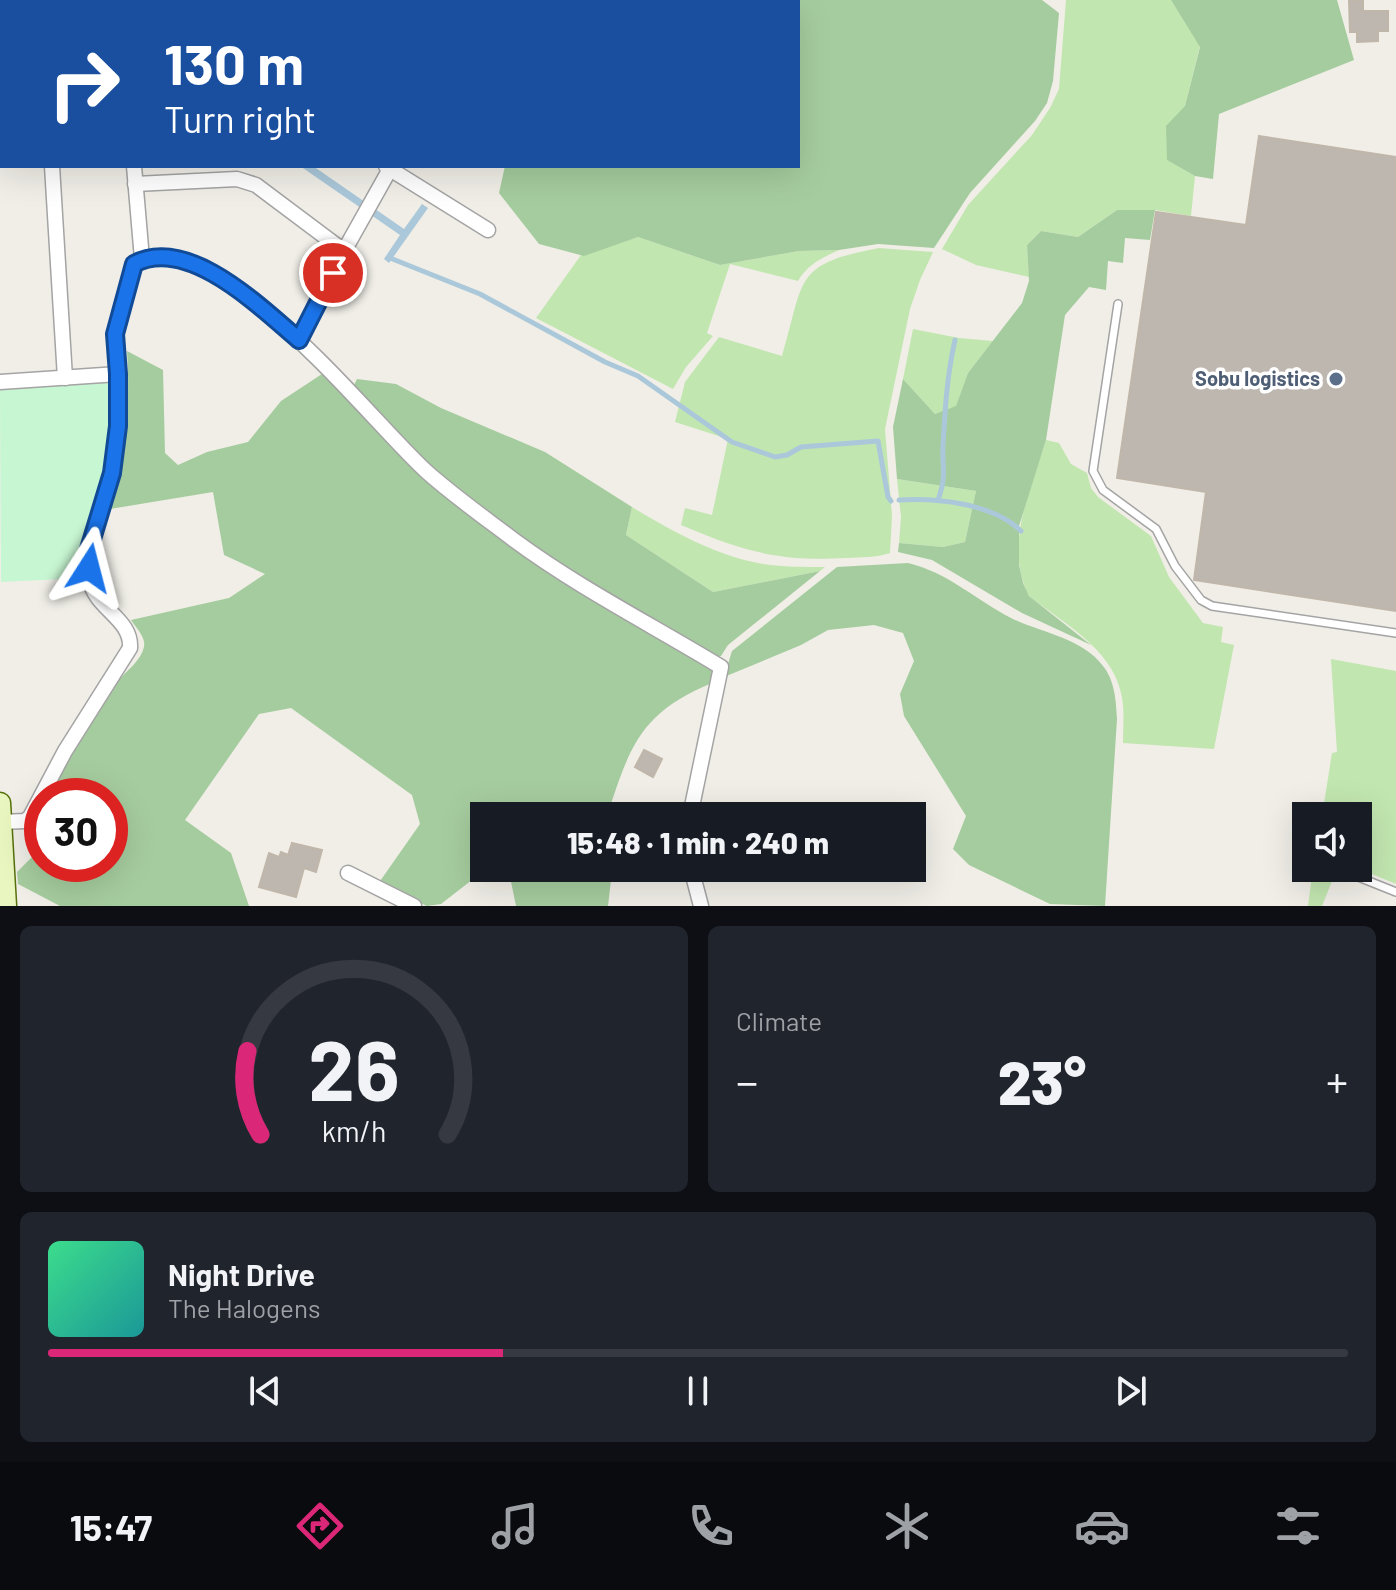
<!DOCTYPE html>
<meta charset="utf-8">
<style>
body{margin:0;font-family:Barlow,sans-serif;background:#20242c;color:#f1f3f6;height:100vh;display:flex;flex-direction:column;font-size:30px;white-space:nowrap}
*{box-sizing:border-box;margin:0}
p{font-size:26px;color:#9ea1a6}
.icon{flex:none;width:44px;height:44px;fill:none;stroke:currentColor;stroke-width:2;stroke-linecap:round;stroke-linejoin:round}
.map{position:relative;height:906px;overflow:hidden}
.details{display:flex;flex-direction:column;gap:20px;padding:20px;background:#0d0f14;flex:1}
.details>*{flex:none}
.banner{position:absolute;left:0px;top:0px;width:800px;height:168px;box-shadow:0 8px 32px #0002;background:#1a4fa0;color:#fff;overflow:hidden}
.controls{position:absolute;left:1292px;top:802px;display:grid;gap:16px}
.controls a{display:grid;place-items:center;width:80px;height:80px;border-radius:0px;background:#171b24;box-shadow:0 8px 32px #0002;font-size:40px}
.speed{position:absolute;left:24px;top:778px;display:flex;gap:16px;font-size:40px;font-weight:700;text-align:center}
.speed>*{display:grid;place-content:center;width:104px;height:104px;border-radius:50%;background:#171b24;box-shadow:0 8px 32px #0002;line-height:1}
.speed .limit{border:12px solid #d22;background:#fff;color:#111}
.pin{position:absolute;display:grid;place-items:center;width:68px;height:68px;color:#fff;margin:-34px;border:4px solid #fff;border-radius:50%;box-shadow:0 2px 8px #0007}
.me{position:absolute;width:88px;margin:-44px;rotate:9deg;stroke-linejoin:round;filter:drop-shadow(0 0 6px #0008)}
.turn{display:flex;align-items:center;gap:28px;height:168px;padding:0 32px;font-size:36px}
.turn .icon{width:104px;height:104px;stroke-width:2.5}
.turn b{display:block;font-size:56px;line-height:68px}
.big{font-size:60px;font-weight:800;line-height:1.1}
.details .tile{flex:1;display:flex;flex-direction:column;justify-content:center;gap:12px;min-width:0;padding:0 28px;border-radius:12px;background:#20242c}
.details .dial{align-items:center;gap:0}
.dial svg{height:208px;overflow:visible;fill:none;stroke:#363941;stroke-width:7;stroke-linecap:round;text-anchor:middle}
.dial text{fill:#f1f3f6;stroke:none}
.song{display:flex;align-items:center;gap:24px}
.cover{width:96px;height:96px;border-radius:12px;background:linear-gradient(135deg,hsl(150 70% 55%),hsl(180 70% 35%))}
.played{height:8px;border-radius:4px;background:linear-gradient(90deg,#db2777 35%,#363941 35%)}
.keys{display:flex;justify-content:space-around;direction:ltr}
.heat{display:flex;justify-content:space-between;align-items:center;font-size:44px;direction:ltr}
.details .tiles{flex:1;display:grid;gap:20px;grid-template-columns:1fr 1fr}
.tile:last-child{grid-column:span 2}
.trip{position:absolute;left:470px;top:802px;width:456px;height:80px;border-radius:0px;background:#171b24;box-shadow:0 8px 32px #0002;font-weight:800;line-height:80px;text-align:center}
.tab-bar{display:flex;height:128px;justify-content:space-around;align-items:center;background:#090b0e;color:#9ea1a6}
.tab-bar .icon{width:56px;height:56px}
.tab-bar .on{color:#db2777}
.tab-bar b{font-size:36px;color:#f1f3f6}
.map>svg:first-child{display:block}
</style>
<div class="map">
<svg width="1396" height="906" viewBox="0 0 1396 906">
<rect width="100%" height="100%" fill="#f0eee7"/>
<!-- grass -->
<g fill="#c2e6b0">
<polygon points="1066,0 1171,0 1200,46 1185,106 1168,160 1195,176 1191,216 1155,210 1117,210 1078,237 1041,231 1027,245 1029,277 976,265 942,249 968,205 1032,135 1050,108 1059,89"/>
<path d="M638,237L720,265L799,251L839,250C823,257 807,265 798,281L730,264L707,333L713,336L686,367L673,389L536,318L581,255Z"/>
<path d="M879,248L933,252L920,280L910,309L885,429L892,516L890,553C876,558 860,557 846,558C779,562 742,551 681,525L685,508L712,515L728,439L675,422L685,382L719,337L782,356C805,280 792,264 879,248Z"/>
<polygon points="913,329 959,338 993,341 968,373 956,407 935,414 903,379"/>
<path d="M1046,440L1059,443L1071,464L1087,473L1091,488L1098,497L1151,536L1169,577L1203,623L1223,627L1221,642L1234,645L1214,749L1123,743C1123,727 1125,709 1121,693C1112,649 1062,622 1029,596C1003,545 1031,489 1046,440Z"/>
<polygon points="897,479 976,491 965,542 943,547 899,543 901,517"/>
<path d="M632,507C672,531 716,556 763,564C783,567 804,567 825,567L820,571L713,592L626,535Z"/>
<polygon points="1331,659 1396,671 1396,884 1357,868 1358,816 1322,816 1332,753 1337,752"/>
<polygon points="1313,868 1334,876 1322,906 1308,906"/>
</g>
<!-- forest -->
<g fill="#a5cc9e">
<polygon points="321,0 1042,0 1059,13 1053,81 1047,103 1035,121 970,193 934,248 878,244 839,250 799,251 720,265 638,237 584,256 539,244 499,193 505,166 798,166 798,2"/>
<polygon points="1171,0 1337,0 1354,60 1219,114 1213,179 1195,176 1167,160 1166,126 1185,106 1200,47"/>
<polygon points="1117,210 1155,210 1150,240 1125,238 1123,263 1108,261 1106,290 1089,287 1065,315 1046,440 1019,526 1019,565 1023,583 1029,596 1091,645 1022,613 932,560 898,552 899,543 943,547 965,542 976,491 897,479 893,427 903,379 935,414 956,406 968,373 1022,303 1029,281 1027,245 1041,231 1078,237"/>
<path d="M127,351L163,370L165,453L178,465L207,452L248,442L281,401L325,372L426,475L713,669L712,683C640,713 630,746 607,816H484V868H603L612,871L608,906H516L509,872L486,869L441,904L427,906L378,884L420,824L412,795L291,708L259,714L185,820L231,853L249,906H60L18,884L17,872L33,856L42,841V864H110V796H50C68,762 92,709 117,682C126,671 141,661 144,647C146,637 136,628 131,620L229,598L265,574L224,555L213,492L110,509C124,450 131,412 127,351Z"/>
<polygon points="357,379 396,384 441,408 545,452 632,507 626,535 713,592 820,571 728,645 721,656 714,657 612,600 520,539 430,470 361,396 354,385"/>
<path d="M908,563C947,572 976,600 1011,618C1041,633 1082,638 1103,666C1115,681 1116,701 1117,719L1105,906L1050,904L969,865L953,849L966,816L904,716L900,694L914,661L903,633L874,625L828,630L801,645L724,677L732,651L837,567Z"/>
</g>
<!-- park -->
<polygon fill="#c7f6d2" points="112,382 111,434 100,486 82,548 83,578 1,582 0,390"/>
<!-- water -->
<polygon fill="#aac8da" points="300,166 313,166 404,229 422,204 428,208 389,263 384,259 400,235"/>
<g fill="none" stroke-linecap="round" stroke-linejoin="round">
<!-- stream -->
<g stroke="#aac8da" stroke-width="5">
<polyline points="390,258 480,294 605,362 638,376 732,442 775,457 787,455 801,447 878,441 888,497 891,501"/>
<path d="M899,500C937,498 992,503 1021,531"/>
<path d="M938,500C947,475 942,469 943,445C945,410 947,375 955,340"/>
</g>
</g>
<!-- building -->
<g fill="#bdb7b0" stroke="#c0b7aa" stroke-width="2">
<polygon points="1349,0 1363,0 1363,11 1388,11 1388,31 1378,31 1378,41 1357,42 1357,32 1350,32"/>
<polygon points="1259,136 1396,157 1396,611 1194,580 1206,492 1117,478 1156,212 1246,225"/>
<polygon points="644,750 662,759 653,777 635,767"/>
<polygon points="292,843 322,850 316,872 304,868 296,897 259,887 269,853 279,857 281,852 288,855"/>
</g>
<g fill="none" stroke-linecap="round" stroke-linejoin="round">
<defs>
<g id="lane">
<polyline points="1118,304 1093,471 1103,490 1156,529 1175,566 1201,600 1212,606 1396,633"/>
<polyline points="1336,868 1396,892"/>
</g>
<g id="street">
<polyline points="15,0 16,2"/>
<polyline points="126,0 126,2"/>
<polyline points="244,2 245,0"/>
<polyline points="52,166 65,378"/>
<polyline points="134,166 142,259"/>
<polyline points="390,169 488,230"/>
<polyline points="135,184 237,179 256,185 344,251"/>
<polyline points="299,340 344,251 390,169 386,166"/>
<path d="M0,382L118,374L115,334L134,264C217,220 371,422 427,472C454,496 485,518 514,540C579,588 652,625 721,667L690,816"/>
<path d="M1,822L25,821L30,817L65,751L130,648C132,619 96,609 90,581C83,543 105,509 112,473C119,440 118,407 118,374"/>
<polyline points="691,868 701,906"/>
<polyline points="348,873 414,906"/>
</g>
<polyline id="secondary" points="0,803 6,906"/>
</defs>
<!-- lane casing -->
<use href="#lane" stroke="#a4a4a4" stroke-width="10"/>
<!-- street casing -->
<use href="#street" stroke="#a4a4a4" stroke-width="17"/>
<!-- secondary casing -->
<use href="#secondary" stroke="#57710c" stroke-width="23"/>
<!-- lane -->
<use href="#lane" stroke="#fff" stroke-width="7"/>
<!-- street -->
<use href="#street" stroke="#fff" stroke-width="14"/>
<!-- secondary -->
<use href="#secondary" stroke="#eaf6bf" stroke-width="20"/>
</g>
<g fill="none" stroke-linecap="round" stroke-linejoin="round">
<defs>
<path id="route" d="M89,568V549L112,473L118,426V374L115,334L134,264C188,235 260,307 299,340L333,273"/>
</defs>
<!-- route casing -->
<use href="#route" stroke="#114b97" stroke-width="20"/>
<!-- route -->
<use href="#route" stroke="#1a73e8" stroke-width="14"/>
</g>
<!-- markers -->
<circle fill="#5c6f8a" stroke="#fff" stroke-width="3" cx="1336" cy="379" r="8"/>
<g text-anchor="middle" stroke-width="7" stroke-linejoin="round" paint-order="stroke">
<!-- service labels -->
<g font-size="20" font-weight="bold" fill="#4e5e75" stroke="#fff" text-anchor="end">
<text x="1320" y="386">Sobu logistics</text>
</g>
</g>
</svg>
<div class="controls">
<a><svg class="icon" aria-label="sound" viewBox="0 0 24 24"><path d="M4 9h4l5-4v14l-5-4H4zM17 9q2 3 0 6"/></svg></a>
</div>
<div class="speed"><div class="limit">30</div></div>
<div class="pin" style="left:333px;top:273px;background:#d93025"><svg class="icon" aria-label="arrive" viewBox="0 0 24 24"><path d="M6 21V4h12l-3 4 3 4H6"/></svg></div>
<svg class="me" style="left:89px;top:568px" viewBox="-20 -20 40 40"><path d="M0-17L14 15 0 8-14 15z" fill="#1a73e8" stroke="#fff" stroke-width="4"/></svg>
<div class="trip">15:48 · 1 min · 240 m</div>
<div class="banner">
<div class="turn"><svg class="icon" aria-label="right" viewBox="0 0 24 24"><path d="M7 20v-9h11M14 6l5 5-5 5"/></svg><div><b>130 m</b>Turn right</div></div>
</div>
</div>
<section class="details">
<div class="tiles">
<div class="tile dial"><svg viewBox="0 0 100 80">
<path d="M14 69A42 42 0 1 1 86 69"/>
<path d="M14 69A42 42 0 0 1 9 37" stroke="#db2777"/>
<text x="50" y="56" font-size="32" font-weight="700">26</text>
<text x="50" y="72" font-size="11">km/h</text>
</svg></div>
<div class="tile"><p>Climate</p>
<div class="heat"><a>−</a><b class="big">23°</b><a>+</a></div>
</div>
<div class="tile">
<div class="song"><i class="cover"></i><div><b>Night Drive</b><p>The Halogens</p></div></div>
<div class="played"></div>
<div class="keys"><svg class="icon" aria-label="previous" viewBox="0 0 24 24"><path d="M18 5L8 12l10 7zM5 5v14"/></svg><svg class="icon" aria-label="pause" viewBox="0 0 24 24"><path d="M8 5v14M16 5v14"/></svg><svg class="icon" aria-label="next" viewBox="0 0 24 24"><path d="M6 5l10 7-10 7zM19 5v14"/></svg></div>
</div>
</div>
</section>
<nav class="tab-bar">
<b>15:47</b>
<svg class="icon on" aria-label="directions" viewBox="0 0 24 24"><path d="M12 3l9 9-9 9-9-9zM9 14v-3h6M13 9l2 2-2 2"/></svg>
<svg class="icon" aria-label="music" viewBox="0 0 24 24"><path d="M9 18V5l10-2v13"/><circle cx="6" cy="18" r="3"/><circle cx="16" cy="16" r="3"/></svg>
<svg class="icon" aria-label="phone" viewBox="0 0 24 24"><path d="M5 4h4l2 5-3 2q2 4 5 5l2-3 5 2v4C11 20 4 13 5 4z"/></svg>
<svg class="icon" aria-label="climate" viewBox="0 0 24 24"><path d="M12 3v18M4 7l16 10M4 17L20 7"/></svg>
<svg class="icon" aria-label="car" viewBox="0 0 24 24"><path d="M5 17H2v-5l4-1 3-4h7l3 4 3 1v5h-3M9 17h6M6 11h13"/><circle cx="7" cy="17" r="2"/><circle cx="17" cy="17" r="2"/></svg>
<svg class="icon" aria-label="filters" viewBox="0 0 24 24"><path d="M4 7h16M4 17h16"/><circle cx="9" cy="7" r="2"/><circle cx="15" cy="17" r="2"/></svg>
</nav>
